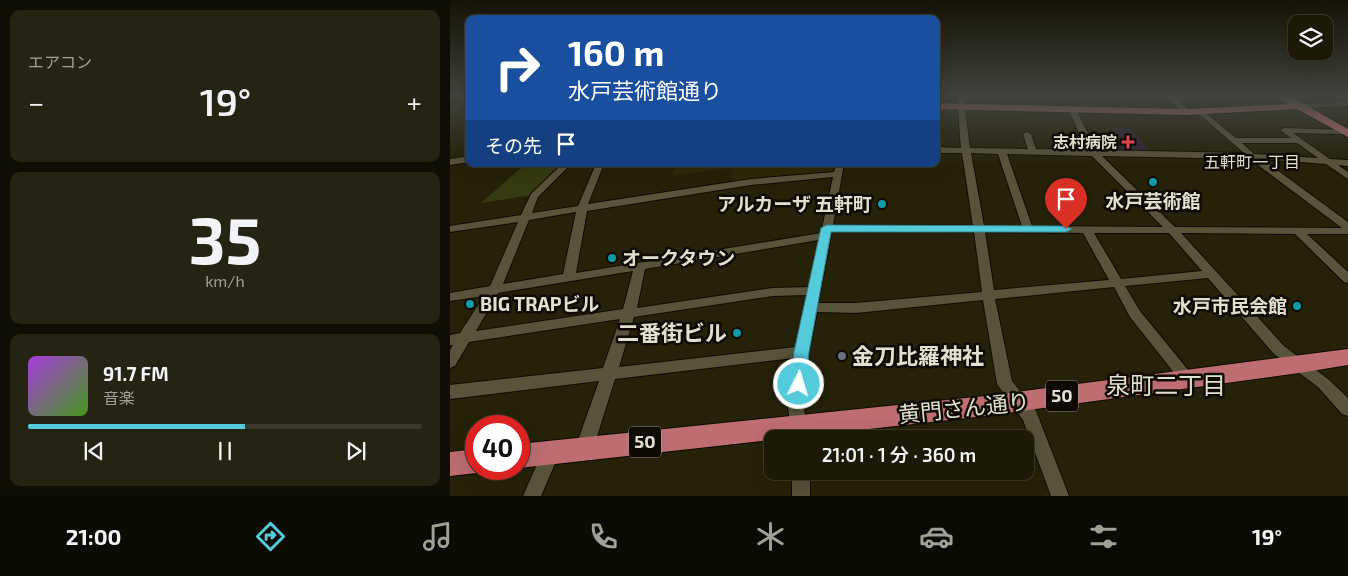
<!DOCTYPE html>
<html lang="ja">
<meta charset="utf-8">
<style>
body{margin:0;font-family:"Exo 2","Noto Sans JP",sans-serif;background:#252311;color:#f1f3f6;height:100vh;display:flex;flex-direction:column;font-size:19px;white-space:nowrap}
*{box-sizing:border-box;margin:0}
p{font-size:16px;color:#a0a19b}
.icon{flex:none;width:28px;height:28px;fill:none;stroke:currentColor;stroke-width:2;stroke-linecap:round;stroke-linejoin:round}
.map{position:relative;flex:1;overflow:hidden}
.drawer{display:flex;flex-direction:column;gap:10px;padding:10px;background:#0f0e04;width:450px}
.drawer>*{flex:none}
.top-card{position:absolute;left:15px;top:15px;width:475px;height:152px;border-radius:10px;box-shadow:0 5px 20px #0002,0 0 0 1px #3a3828;background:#1a4fa0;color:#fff;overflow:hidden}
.fabs{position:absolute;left:838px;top:15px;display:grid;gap:10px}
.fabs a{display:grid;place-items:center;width:45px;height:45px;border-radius:10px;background:#1c1a07;box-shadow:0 5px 20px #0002,0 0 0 1px #3a3828;font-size:25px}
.speed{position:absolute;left:15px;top:415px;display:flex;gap:10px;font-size:25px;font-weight:700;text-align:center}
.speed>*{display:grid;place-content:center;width:65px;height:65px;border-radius:50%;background:#1c1a07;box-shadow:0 5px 20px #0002,0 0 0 1px #3a3828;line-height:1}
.speed .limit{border:8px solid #d22;background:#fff;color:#111}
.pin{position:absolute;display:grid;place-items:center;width:42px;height:42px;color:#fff;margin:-51px -21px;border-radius:50% 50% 50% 0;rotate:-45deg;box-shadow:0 0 5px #0007}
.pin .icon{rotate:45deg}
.me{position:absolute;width:55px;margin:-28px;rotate:5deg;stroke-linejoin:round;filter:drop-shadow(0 0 4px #0008)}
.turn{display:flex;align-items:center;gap:18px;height:105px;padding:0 20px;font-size:22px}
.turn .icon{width:65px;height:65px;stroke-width:2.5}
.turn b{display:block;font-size:35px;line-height:42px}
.then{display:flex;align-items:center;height:48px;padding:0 20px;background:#0003;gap:10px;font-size:19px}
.big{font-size:38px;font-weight:600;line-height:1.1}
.drawer .tile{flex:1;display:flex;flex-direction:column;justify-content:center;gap:8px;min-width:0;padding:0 18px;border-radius:10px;background:#252311}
.drawer .dial{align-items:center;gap:0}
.dial b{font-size:65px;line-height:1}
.song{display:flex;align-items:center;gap:15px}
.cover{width:60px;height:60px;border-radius:8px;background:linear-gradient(135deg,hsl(280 70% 55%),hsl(100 70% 35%))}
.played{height:5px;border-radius:2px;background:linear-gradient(90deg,#53cbdb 55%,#3a3828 55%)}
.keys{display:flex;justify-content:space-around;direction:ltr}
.heat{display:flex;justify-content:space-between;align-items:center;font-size:28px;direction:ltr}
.trip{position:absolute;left:314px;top:430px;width:270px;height:50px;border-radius:10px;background:#1c1a07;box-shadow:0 5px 20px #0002,0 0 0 1px #3a3828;font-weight:600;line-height:50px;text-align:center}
.tab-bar{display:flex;height:80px;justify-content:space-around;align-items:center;background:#0b0a03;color:#a0a19b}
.tab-bar .icon{width:35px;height:35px}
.tab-bar .selected{color:#53cbdb}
.tab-bar b{font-size:22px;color:#f1f3f6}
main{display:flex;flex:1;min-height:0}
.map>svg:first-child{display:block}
</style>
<main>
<section class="drawer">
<div class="tile"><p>エアコン</p>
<div class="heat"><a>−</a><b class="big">19°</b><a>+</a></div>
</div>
<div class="tile dial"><b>35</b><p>km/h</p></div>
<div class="tile">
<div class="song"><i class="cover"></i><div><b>91.7 FM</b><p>音楽</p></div></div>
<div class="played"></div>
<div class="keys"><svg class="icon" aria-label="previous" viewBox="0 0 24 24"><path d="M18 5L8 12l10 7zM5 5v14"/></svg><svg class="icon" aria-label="pause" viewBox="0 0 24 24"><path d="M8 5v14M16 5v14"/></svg><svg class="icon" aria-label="next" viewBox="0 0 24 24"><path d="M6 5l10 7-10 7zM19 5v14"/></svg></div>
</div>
</section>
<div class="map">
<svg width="898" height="496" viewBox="0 0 898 496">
<rect width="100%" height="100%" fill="#262209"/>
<!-- built -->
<polygon fill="#302a09" points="226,164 385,164 383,173 283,183 282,168 221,176"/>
<!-- medical -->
<polygon fill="#2a2636" points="662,128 681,128 699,151 669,150 659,134 664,134"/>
<!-- green -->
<polygon fill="#363b11" points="113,165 82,195 31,203 72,167"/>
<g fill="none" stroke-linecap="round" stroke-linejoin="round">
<defs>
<g id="minor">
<polygon points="0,95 4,95 0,98"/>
<path d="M507,95H513L520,148L578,149L573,134L577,132L581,134L586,149L637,150L618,109L622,107L626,109L646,150L794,153L749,114V110H752L786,138H841L830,130L834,128L897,130V134H894L843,133L880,159L898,160V166L888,165L898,172V179L876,164L812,159L898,222V234H857L898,272V283L894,282L845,234L731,233L834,346L878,379L898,398V416L892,414L868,387L824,354L758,278L675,286L690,311L743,376L746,380L743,384L738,386L733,384L680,317L664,287L545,299L562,381L586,411L619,496H601L573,420L547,384L533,300L406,313L367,312L359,352L354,408L358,439H342L338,408L344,358L165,379L143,449L140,455L134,457L128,455L125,449L149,381L0,399V385L153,368L170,319L19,342L5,366L0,368V350L3,345H0V335L10,333L34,296L0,301V293L40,286L68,222L0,232V226L71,215L81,194L112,164H121L88,197L82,213L128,206L146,164H154L138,204L301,179L384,172L386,164H394L383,225L523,226L512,153H486V147L511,148ZM792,143H847L868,158L804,154ZM521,153L548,154L572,226H534ZM557,154L642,156L713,227L582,226ZM652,156L800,159L892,228L725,227ZM383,177L371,233L126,273L137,211L301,185ZM126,212L113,274L53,284L79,220ZM382,231L524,232L532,292L406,303H368ZM535,232L633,233L659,280L544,290ZM644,233H719L752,271L671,279ZM369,240L359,287L323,288L187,308L195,269ZM183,271L173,309L26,331L48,293ZM357,295L346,347L169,367L184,317L323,296Z"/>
<polygon points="650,95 722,95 741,112 734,114 719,99 653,97"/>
<polygon points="898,102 898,106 850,108 846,106 850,104"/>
<polygon points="19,156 19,162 0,165 0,159"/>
<polygon points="101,444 107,446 110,452 91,496 73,496 95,446"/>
<rect x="342" y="471" width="18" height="25"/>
</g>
<g id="highway">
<polygon points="7,95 19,95 19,98 12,98"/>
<polygon points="825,95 838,95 898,129 898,137 847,109 737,115 486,109 486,103 737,109 838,104"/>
<polygon points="898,349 898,365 849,373 535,416 69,468 69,444 535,396"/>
<polygon points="26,449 26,469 35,470 26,473 0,476 0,452"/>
</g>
</defs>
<!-- minor casing -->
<use href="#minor" stroke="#0f0b00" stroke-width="2"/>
<!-- highway casing -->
<use href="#highway" stroke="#0f0b00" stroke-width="2"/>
<!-- minor -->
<use href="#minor" fill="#58533a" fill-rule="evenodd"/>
<!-- highway -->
<use href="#highway" fill="#be6d71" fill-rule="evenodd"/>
</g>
<!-- sky -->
<linearGradient id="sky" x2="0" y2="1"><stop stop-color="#151305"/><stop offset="0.58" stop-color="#41443e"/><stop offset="1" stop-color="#41443e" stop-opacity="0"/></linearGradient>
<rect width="898" height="165" fill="url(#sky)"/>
<!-- route -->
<polygon fill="#53cbdb" stroke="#36848e" points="377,225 616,226 622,229 616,232 381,232 359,352 356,384 354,388 349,390 343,388 341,384 344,352 371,228"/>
<!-- markers -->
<path fill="#e0444e" stroke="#0d0b03" stroke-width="2" d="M675.5 134.5h5v5h5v5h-5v5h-5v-5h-5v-5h5z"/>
<g fill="#0f9aa8" stroke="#0d0b03" stroke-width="2">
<circle cx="703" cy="182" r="5"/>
<circle cx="432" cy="204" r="5"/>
<circle cx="162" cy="258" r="5"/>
<circle cx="20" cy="304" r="5"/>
<circle cx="847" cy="306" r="5"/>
<circle cx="287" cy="333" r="5"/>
</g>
<circle fill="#6b7280" stroke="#0d0b03" stroke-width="2" cx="392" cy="356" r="5"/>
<g text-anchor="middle" stroke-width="5" stroke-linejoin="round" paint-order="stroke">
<!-- far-poi labels -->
<g font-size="16" font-weight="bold" fill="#e1dfd0" stroke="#0d0b03" text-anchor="end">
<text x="667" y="148">志村病院</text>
</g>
<!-- far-neighbourhood labels -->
<g font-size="16" fill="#e1dfd0" stroke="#0d0b03">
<text x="802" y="168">五軒町一丁目</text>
</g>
<!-- shield labels -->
<g fill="#0d0b03" stroke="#a19f92" stroke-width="1">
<rect x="596" y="380.5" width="32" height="31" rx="4"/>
<rect x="179" y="426.5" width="32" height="31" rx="4"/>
</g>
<g font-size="18" font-weight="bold" fill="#e1dfd0">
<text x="612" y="402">50</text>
<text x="195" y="448">50</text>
</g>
<!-- poi labels -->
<g font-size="19" font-weight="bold" fill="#e1dfd0" stroke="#0d0b03" text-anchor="end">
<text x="703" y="208" text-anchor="middle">水戸芸術館</text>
<text x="422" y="211">アルカーザ 五軒町</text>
<text x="172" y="265" text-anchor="start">オークタウン</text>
<text x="30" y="311" text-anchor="start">BIG TRAPビル</text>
<text x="837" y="313">水戸市民会館</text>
</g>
<!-- near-poi labels -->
<g font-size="22" font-weight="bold" fill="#e1dfd0" stroke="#0d0b03" text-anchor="end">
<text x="277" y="341">二番街ビル</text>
<text x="402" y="364" text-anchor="start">金刀比羅神社</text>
</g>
<!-- near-street labels -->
<g font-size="22" fill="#e1dfd0" stroke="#0d0b03">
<text transform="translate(514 408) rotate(-6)" y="8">黄門さん通り</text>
</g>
<!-- near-neighbourhood labels -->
<g font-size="24" fill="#e1dfd0" stroke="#0d0b03">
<text x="716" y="394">泉町二丁目</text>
</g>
</g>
</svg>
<div class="fabs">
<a><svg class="icon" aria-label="layers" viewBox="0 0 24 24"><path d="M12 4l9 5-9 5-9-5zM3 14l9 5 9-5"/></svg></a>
</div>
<div class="speed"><div class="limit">40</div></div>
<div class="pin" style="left:616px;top:229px;background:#d93025"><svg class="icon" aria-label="arrive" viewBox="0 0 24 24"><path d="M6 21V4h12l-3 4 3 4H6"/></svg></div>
<svg class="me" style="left:349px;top:384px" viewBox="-20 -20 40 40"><circle r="17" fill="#53cbdb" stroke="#fff" stroke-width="3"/><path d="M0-11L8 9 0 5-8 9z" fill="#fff"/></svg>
<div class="trip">21:01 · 1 分 · 360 m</div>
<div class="top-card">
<div class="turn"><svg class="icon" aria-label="right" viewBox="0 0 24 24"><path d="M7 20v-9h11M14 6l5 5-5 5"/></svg><div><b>160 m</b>水戸芸術館通り</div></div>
<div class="then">その先<svg class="icon" aria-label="arrive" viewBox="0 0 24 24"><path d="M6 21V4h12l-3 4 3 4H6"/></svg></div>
</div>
</div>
</main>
<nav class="tab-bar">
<b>21:00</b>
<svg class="icon selected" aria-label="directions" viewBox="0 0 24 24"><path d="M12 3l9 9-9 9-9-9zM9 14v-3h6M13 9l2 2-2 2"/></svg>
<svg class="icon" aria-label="music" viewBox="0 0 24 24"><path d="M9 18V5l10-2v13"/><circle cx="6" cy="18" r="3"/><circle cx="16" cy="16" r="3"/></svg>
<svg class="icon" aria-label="phone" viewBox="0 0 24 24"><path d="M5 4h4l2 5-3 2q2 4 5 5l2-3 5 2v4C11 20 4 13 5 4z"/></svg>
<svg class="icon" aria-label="climate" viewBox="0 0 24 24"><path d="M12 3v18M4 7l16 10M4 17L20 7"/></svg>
<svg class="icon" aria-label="car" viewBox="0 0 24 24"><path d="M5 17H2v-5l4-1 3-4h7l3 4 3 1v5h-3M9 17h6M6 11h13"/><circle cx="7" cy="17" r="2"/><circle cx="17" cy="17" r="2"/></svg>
<svg class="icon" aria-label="filters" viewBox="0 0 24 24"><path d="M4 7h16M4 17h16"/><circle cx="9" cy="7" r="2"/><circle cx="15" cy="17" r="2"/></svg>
<b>19°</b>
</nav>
